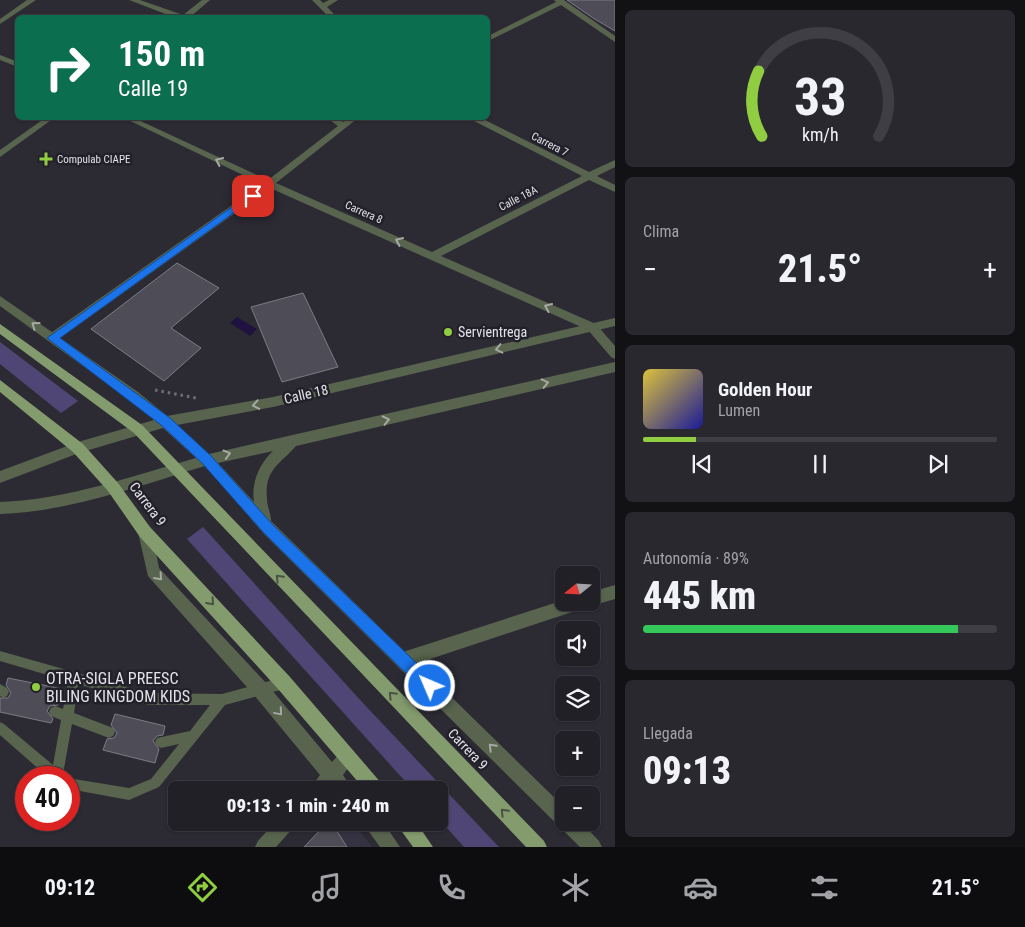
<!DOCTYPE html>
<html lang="es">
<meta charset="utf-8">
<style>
body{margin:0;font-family:"Roboto Condensed",sans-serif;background:#29282f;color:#f1f3f6;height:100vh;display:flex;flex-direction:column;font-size:19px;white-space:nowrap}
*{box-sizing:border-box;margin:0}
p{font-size:16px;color:#a2a3a7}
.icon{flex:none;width:28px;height:28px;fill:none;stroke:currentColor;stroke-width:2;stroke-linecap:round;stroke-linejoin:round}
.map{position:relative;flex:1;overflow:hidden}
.details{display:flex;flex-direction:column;gap:10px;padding:10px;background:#121215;width:410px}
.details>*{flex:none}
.top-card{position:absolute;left:15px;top:15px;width:475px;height:105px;border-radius:8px;box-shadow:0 1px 4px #0004,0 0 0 1px #3e3e44;background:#0b6e4f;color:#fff;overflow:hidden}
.needle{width:32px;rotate:252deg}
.controls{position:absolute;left:555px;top:566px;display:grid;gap:10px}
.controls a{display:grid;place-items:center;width:45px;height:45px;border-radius:8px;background:#212027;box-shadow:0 1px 4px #0004,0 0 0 1px #3e3e44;font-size:25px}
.speed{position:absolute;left:15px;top:766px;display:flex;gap:10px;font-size:25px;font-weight:700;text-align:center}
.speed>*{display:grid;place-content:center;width:65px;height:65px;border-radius:50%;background:#212027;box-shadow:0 1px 4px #0004,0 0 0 1px #3e3e44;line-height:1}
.speed .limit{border:8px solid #d22;background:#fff;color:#111}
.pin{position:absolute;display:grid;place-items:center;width:42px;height:42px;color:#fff;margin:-21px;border-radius:10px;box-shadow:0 2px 8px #0006}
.me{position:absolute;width:55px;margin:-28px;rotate:315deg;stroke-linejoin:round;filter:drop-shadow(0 0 4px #0008)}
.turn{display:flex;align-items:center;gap:18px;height:105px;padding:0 20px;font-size:22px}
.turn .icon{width:65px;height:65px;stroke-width:2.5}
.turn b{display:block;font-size:35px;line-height:42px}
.big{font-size:38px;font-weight:800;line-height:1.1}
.details .tile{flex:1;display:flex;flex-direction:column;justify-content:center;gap:8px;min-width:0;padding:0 18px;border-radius:8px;background:#29282f}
.details .dial{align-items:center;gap:0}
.dial svg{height:130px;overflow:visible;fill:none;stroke:#3e3e44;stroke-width:7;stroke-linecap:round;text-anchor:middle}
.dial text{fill:#f1f3f6;stroke:none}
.song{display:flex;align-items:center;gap:15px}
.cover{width:60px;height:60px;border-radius:8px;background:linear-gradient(135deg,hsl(50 70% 55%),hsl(240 70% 35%))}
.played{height:5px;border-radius:2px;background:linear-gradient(90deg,#90cd41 15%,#3e3e44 15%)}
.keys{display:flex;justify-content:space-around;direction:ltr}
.heat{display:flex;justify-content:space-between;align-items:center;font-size:28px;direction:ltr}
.charge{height:8px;border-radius:4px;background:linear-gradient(90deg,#34c759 89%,#3e3e44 0)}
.trip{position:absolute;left:168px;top:781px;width:280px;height:50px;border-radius:8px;background:#212027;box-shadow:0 1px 4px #0004,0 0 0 1px #3e3e44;font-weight:800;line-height:50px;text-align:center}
.menu{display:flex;height:80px;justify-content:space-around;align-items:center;background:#0d0d10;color:#a2a3a7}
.menu .icon{width:35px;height:35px}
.menu .active{color:#90cd41}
.menu b{font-size:22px;color:#f1f3f6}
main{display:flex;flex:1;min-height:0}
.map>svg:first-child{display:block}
</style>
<main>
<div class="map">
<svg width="615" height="847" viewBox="0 0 615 847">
<rect width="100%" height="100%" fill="#2c2b34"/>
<!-- built -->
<polygon fill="#353342" points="328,822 353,823 372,847 306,847"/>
<!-- green -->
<g fill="#4f4676">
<polygon points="0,342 78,401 61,413 0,364"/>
<polygon points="203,527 362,702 499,847 464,847 439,819 439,790 413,790 187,539"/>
</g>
<!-- water -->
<polygon fill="#1f1240" points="237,317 257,329 250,336 230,323"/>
<!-- building -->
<g fill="#4e4d57" stroke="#7d7b86">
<polygon points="567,0 615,0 615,31 593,18"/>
<polygon points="177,263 219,288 171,328 201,348 164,381 91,329"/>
<polygon points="303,293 338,367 282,382 251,307"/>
<polygon points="8,678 63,689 58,705 50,706 47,711 53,719 51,723 0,712 0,698 8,698 11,693 6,685"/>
<polygon points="115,714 165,726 163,735 157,736 153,741 159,749 155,763 103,750 107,739 114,738 117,733 111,725"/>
<polygon points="328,822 331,822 347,847 304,847"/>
</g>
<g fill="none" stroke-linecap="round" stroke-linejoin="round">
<!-- path -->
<polyline stroke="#6f6e75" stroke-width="3" stroke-dasharray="2.5 4" stroke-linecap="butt" points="155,390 196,398"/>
<!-- service -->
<g fill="#58644e" fill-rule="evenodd">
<polygon points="0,651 148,693 222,694 284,677 288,679 290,683 288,687 284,689 225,705 159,787 129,800 69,789 68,778 129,788 151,779 179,744 161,748 157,746 155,742 157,738 190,731 210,705 148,705 78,684 74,713 113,728 115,732 113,736 109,738 72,724 63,774 65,778 49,778 0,735 0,722 4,724 53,765 61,720 51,716 49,712 51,708 55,706 63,709 68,681 0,661"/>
<polygon points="0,684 7,688 9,692 7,696 3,698 0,696"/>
</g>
<!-- minor -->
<g fill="#58644e" fill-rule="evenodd">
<polygon points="27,0 36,0 0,24 0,19"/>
<polygon points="129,0 140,0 183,15 202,0 210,0 189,18 176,18"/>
<polygon points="312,0 320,0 323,3 329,0 338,0 327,7 338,18 330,18"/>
<polygon points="554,0 564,0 615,36 615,42 561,5 488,41 488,36 556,2"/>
<polygon points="0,55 18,62 18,67 0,60"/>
<polygon points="45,118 54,118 0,157 0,150"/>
<polygon points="124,118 134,118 268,180 338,126 327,118 336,118 343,122 349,118 358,118 276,183 432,252 582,176 472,120 471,118 481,118 589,172 615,160 615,167 597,176 615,185 615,192 589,180 441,256 596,324 615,346 615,359 611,357 588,330 270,188 56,341 48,341 46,338 48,335 262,184"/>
<polygon points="145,526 150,527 152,532 159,568 266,683 332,762 342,751 348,749 354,751 356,757 343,775 353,790 333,790 331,788 330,790 309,790 320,775 254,695 148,576 138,532 140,527"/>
<polygon points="615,585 615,599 591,606 587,605 581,609 403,668 398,665 395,660 398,655 403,652 564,600 564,602 591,602 591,592"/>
<polygon points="275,822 296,822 293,828 276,847 255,847 258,841"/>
<polygon points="362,822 383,822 400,847 380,847"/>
</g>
<!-- tertiary -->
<path fill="#58644e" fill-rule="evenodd" d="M0,296L138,392L167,416L273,397L615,318V326L273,407L177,425L209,454L615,362V372L296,446C280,464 264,470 267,499C267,506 271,514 271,521L274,524L564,807V822H581L599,841L602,847H580L264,534L205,466C138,486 69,512 0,514V502C66,500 132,476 196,458L163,428L79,453L0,483V471L78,442L154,420L130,400L0,306ZM273,451C259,464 251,483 254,502L218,463Z"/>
<!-- primary -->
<g fill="#839b6d" fill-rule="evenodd">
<polygon points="0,324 142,425 544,841 547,847 526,847 134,433 0,334"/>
<polygon points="0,380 83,444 118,483 150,527 290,677 382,784 385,790 365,790 278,689 140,537 108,491 73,452 0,392"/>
<polygon points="395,822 416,822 433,847 413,847"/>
</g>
</g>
<!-- one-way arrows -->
<defs><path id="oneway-chevron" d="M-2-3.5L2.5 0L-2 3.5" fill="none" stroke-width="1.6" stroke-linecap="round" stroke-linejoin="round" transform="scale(1.25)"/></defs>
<g stroke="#a4a9a3">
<use href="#oneway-chevron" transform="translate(219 161) rotate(-155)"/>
<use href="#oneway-chevron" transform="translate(399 241) rotate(-156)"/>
<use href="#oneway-chevron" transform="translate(548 307) rotate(-156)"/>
<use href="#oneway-chevron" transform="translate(35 325) rotate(-144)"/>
<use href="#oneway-chevron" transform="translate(499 349) rotate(167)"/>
<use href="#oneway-chevron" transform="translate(545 383) rotate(-13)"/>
<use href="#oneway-chevron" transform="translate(256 405) rotate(170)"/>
<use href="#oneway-chevron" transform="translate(386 420) rotate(-13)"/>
<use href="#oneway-chevron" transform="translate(227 454) rotate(-16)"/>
<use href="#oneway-chevron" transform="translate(159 577) rotate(48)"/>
<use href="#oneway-chevron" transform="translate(279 712) rotate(50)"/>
<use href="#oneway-chevron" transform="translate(492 747) rotate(-135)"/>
</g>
<g stroke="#495245">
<use href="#oneway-chevron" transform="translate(279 578) rotate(-134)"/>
<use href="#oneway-chevron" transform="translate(211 602) rotate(48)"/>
<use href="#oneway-chevron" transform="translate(392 695) rotate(-134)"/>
<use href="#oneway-chevron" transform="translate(504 812) rotate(-134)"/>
</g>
<!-- route -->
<polygon fill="#1a73e8" stroke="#114b97" points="250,194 257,196 60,338 170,418 211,456 273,525 435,681 437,686 435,692 430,694 425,692 264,533 202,463 161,425 47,338"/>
<!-- markers -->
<g fill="#90cd41" stroke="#22212a" stroke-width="2">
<path d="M43.5 151.5h5v5h5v5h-5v5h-5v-5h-5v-5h5z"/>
<circle cx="448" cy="332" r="5"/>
<circle cx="36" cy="687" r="5"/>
</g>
<g text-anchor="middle" stroke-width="5" stroke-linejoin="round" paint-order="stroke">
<!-- far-street labels -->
<g font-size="11" fill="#e3e2e8" stroke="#22212a">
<text transform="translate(550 144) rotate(27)" y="4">Carrera 7</text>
<text transform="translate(518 198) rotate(-27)" y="4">Calle 18A</text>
<text transform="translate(364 212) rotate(24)" y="4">Carrera 8</text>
</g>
<!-- far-poi labels -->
<g font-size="11" fill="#e3e2e8" stroke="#22212a" text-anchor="start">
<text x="57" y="163">Compulab CIAPE</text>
</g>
<!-- poi labels -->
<g font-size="14" fill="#e3e2e8" stroke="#22212a" text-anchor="start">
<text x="458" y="337">Servientrega</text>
</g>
<!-- street labels -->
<g font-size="14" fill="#e3e2e8" stroke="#22212a">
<text transform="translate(306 394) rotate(-13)" y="5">Calle 18</text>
<text transform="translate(148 504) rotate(53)" y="5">Carrera 9</text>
<text transform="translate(468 749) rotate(46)" y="5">Carrera 9</text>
</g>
<!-- near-poi labels -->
<g font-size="16" fill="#e3e2e8" stroke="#22212a" text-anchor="start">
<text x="46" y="684">OTRA-SIGLA PREESC<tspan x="46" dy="18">BILING KINGDOM KIDS</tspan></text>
</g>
</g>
</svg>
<div class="controls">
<a><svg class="needle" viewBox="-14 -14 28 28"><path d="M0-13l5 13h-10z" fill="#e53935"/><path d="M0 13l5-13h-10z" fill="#a2a3a7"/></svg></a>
<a><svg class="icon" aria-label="sound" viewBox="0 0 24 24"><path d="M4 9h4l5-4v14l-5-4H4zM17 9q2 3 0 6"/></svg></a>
<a><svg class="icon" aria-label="layers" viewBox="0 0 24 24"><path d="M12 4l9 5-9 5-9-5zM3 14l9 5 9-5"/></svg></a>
<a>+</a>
<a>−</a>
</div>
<div class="speed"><div class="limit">40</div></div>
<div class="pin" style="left:253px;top:196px;background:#d93025"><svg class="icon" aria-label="arrive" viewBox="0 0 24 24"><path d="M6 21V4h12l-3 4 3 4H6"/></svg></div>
<svg class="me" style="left:430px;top:686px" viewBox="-20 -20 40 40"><circle r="17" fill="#1a73e8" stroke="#fff" stroke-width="3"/><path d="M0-11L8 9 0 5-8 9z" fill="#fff"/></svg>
<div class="trip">09:13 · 1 min · 240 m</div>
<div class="top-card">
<div class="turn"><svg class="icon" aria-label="right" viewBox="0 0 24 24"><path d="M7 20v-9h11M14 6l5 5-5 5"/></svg><div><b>150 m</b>Calle 19</div></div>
</div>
</div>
<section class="details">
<div class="tile dial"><svg viewBox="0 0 100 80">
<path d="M14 69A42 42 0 1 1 86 69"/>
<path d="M14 69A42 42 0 0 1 12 29" stroke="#90cd41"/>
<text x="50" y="56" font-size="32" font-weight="700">33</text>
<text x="50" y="72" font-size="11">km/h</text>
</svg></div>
<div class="tile"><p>Clima</p>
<div class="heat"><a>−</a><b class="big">21.5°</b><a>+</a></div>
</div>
<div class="tile">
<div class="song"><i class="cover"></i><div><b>Golden Hour</b><p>Lumen</p></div></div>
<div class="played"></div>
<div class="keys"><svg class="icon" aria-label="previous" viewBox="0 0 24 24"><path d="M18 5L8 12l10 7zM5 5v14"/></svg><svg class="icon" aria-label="pause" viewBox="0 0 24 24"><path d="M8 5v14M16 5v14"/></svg><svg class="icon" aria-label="next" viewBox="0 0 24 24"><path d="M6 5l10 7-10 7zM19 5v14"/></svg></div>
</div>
<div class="tile"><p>Autonomía · 89%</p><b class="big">445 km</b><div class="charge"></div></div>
<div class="tile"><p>Llegada</p><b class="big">09:13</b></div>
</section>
</main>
<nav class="menu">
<b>09:12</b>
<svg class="icon active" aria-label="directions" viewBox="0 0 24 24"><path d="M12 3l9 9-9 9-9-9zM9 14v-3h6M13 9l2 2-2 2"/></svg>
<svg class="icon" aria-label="music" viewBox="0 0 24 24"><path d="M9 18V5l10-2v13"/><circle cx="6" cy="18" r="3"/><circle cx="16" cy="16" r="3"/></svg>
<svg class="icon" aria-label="phone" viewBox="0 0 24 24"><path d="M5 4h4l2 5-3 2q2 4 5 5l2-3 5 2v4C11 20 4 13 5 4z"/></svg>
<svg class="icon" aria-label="climate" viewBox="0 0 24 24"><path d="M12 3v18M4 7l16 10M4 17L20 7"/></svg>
<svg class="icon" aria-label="car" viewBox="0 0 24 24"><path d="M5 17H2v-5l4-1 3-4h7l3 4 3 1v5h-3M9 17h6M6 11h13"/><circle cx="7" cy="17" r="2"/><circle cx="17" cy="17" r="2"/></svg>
<svg class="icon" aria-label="filters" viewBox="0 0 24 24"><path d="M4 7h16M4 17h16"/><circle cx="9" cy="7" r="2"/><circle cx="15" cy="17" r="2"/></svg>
<b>21.5°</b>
</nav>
